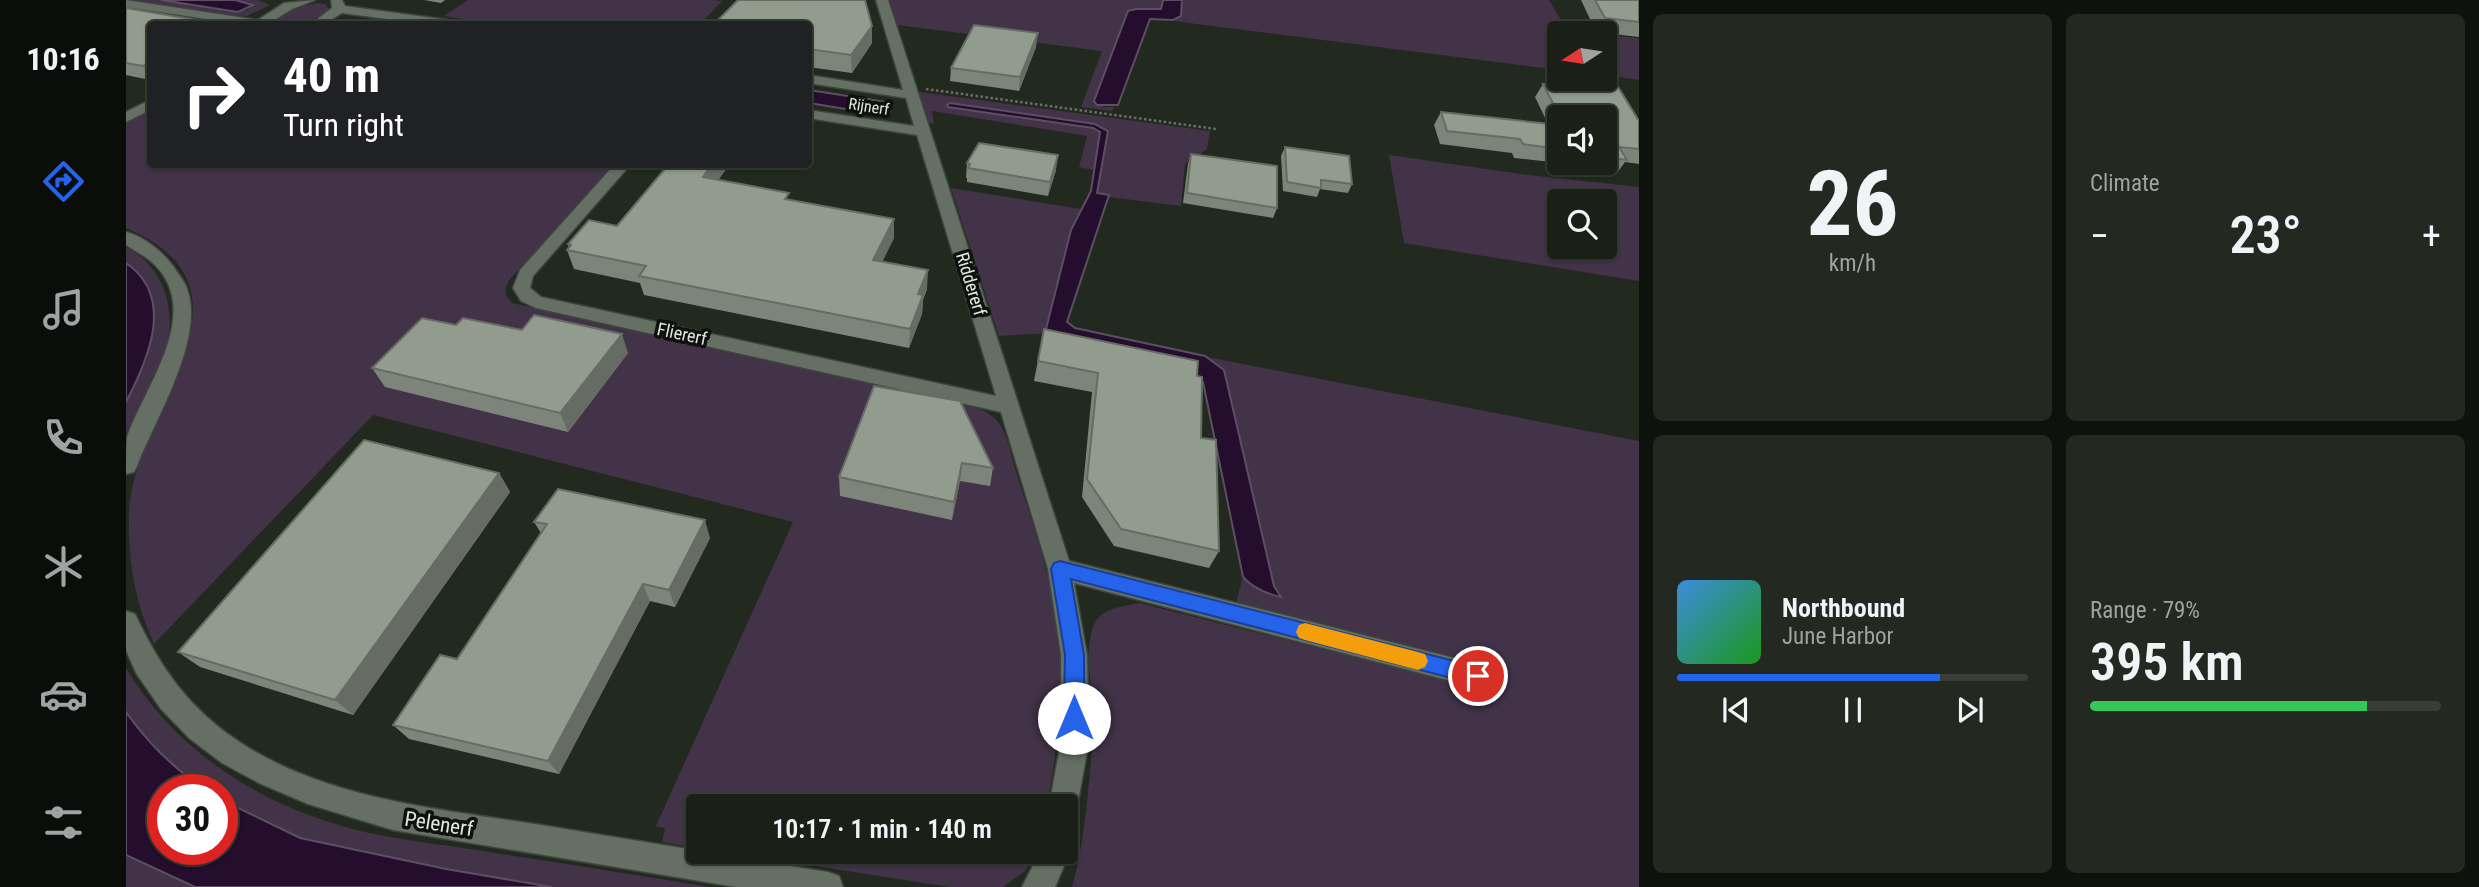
<!DOCTYPE html>
<meta charset="utf-8">
<style>
body{margin:0;font-family:"Roboto Condensed",sans-serif;background:#232820;color:#f1f3f6;height:100vh;display:flex;flex-direction:column;font-size:26px;white-space:nowrap}
*{box-sizing:border-box;margin:0}
p{font-size:23px;color:#9fa3a1}
.icon{flex:none;width:38px;height:38px;fill:none;stroke:currentColor;stroke-width:2;stroke-linecap:round;stroke-linejoin:round}
.map{position:relative;flex:1;overflow:hidden}
.side{display:flex;flex-direction:column;gap:14px;padding:14px;background:#0e120d;width:840px}
.side>*{flex:none}
.hud{position:absolute;left:21px;top:21px;width:665px;height:147px;border-radius:7px;box-shadow:0 2px 5px #0004,0 0 0 2px #383e36;background:#202124;color:#fff;overflow:hidden}
.needle{width:46px;rotate:258deg}
.fabs{position:absolute;left:1421px;top:21px;display:grid;gap:14px}
.fabs a{display:grid;place-items:center;width:70px;height:70px;border-radius:7px;background:#1a2017;box-shadow:0 2px 5px #0004,0 0 0 2px #383e36;font-size:35px}
.speed{position:absolute;left:21px;top:774px;display:flex;gap:14px;font-size:35px;font-weight:700;text-align:center}
.speed>*{display:grid;place-content:center;width:91px;height:91px;border-radius:50%;background:#1a2017;box-shadow:0 2px 5px #0004,0 0 0 2px #383e36;line-height:1}
.speed .limit{border:10px solid #d22;background:#fff;color:#111}
.pin{position:absolute;display:grid;place-items:center;width:60px;height:60px;color:#fff;margin:-30px;border:4px solid #fff;border-radius:50%;box-shadow:0 2px 7px #0007}
.me{position:absolute;width:77px;margin:-38px;rotate:0deg;stroke-linejoin:round;filter:drop-shadow(0 0 5px #0008)}
.turn{display:flex;align-items:center;gap:24px;height:147px;padding:0 21px;font-size:32px}
.turn .icon{width:91px;height:91px;stroke-width:2.5}
.turn b{display:block;font-size:49px;line-height:60px}
.big{font-size:52px;font-weight:600;line-height:1.1}
.side .card{flex:1;display:flex;flex-direction:column;justify-content:center;gap:10px;min-width:0;padding:0 24px;border-radius:10px;background:#232820}
.side .dial{align-items:center;gap:0}
.dial b{font-size:91px;line-height:1}
.song{display:flex;align-items:center;gap:21px}
.cover{width:84px;height:84px;border-radius:10px;background:linear-gradient(135deg,hsl(210 70% 55%),hsl(120 70% 35%))}
.played{height:7px;border-radius:4px;background:linear-gradient(90deg,#2563eb 75%,#383e36 75%)}
.keys{display:flex;justify-content:space-around;direction:ltr}
.heat{display:flex;justify-content:space-between;align-items:center;font-size:38px;direction:ltr}
.charge{height:10px;border-radius:5px;background:linear-gradient(90deg,#34c759 79%,#383e36 0)}
.side .tiles{flex:1;display:grid;gap:14px;grid-template-columns:repeat(2,1fr)}
.trip{position:absolute;left:560px;top:794px;width:392px;height:70px;border-radius:7px;background:#1a2017;box-shadow:0 2px 5px #0004,0 0 0 2px #383e36;font-weight:600;line-height:70px;text-align:center}
main{display:flex;flex:1;min-height:0}
.tab-bar{display:flex;flex-direction:column;width:126px;justify-content:space-around;align-items:center;background:#0a0d09;color:#9fa3a1}
.tab-bar .icon{width:49px;height:49px}
.tab-bar .active{color:#2563eb}
.tab-bar b{font-size:32px;color:#f1f3f6}
.map>svg:first-child{display:block}
</style>
<main>
<nav class="tab-bar">
<b>10:16</b>
<svg class="icon active" aria-label="directions" viewBox="0 0 24 24"><path d="M12 3l9 9-9 9-9-9zM9 14v-3h6M13 9l2 2-2 2"/></svg>
<svg class="icon" aria-label="music" viewBox="0 0 24 24"><path d="M9 18V5l10-2v13"/><circle cx="6" cy="18" r="3"/><circle cx="16" cy="16" r="3"/></svg>
<svg class="icon" aria-label="phone" viewBox="0 0 24 24"><path d="M5 4h4l2 5-3 2q2 4 5 5l2-3 5 2v4C11 20 4 13 5 4z"/></svg>
<svg class="icon" aria-label="climate" viewBox="0 0 24 24"><path d="M12 3v18M4 7l16 10M4 17L20 7"/></svg>
<svg class="icon" aria-label="car" viewBox="0 0 24 24"><path d="M5 17H2v-5l4-1 3-4h7l3 4 3 1v5h-3M9 17h6M6 11h13"/><circle cx="7" cy="17" r="2"/><circle cx="17" cy="17" r="2"/></svg>
<svg class="icon" aria-label="filters" viewBox="0 0 24 24"><path d="M4 7h16M4 17h16"/><circle cx="9" cy="7" r="2"/><circle cx="15" cy="17" r="2"/></svg>
</nav>
<div class="map">
<svg width="1513" height="887" viewBox="0 0 1513 887">
<rect width="100%" height="100%" fill="#222a1f"/>
<!-- green -->
<g fill="#423348" fill-rule="evenodd">
<polygon points="4,0 35,0 112,12 122,10 125,3 109,0 131,0 144,5 121,16 98,15"/>
<polygon points="342,0 587,0 596,1 574,24 369,24 318,16"/>
<polygon points="763,0 1037,0 1036,9 1010,9 977,107 988,107 986,111 955,107 976,51 771,25"/>
<polygon points="1056,0 1423,0 1441,30 1466,33 1433,33 1433,70 1055,22 1047,20 1055,16"/>
<polygon points="191,3 200,4 203,10 180,24 145,24 169,8"/>
<polygon points="1479,35 1513,38 1513,80 1479,75"/>
<polygon points="793,92 1084,131 1081,149 1059,164 1055,206 983,197 971,193 982,134 975,126 832,103 970,129 975,135 967,170 953,167 961,136 806,111 808,124 802,122"/>
<path d="M24,109V164L489,165L385,278C378,287 377,295 386,303L844,406C854,409 865,413 872,422C882,434 885,456 890,472C909,531 930,590 934,653C937,705 930,756 921,807H572V848L536,842L539,828L530,826L667,522L247,415L28,644C7,598 0,550 4,499C9,473 17,447 28,423C64,347 105,273 0,228V123Z"/>
<path d="M1263,155L1402,175L1513,187V281L1278,243ZM1433,201H1479V247H1433Z"/>
<polygon points="825,188 955,209 945,230 920,329 923,333 873,336"/>
<path d="M0,247C43,270 52,317 37,360C28,386 11,409 0,434V402L22,357L6,267L0,263Z"/>
<path d="M1081,357L1513,441V887H946C959,843 965,769 967,722C968,692 955,647 970,621C978,608 999,606 1013,603L1363,691L1358,664L1110,602L1117,577L1135,590L1154,593L1148,586L1098,370Z"/>
<path d="M0,668C53,757 147,813 248,834C288,842 329,846 369,853C441,864 512,875 584,887H426L320,869L174,838L96,800V789H79L55,773L14,732L0,712Z"/>
<polygon points="602,852 910,852 899,871 877,887 823,887"/>
<polygon points="0,855 69,887 0,887"/>
</g>
<!-- water -->
<g fill="#240d2d" stroke="#5d4e63" stroke-width="2">
<polygon points="35,0 109,0 127,5 112,12"/>
<polygon points="1037,0 1056,0 1055,16 1047,20 1024,19 992,105 971,105 968,101 1002,11 1010,9 1035,9"/>
<polygon points="683,90 760,102 765,106 765,109 763,113 750,114 683,103"/>
<path d="M824,103L969,124L982,131L971,193L983,195L941,322L949,328L1079,356L1098,370L1148,586L1155,597C1141,594 1126,587 1117,577L1077,382L1068,373L923,333L920,329L945,230L965,191L974,132L967,128L822,107L821,105Z"/>
<path d="M0,263C50,297 22,360 0,402Z"/>
<path d="M0,712C22,743 48,769 79,789H37V849H96V800L174,838L320,869L426,887H69L0,855Z"/>
</g>
<g fill="none" stroke-linecap="round" stroke-linejoin="round">
<defs>
<g id="street">
<polygon points="0,0 132,20 158,3 189,0 166,9 142,24 114,24 0,7"/>
<polygon points="205,0 216,0 219,6 322,20 328,24 299,24 216,13 198,24 185,24 206,8"/>
<polygon points="750,0 762,0 943,561 1352,664 1361,667 1365,676 1361,685 1352,688 948,583 961,655 963,741 951,807 947,817 940,820 940,807 923,807 935,741 935,655 922,569 875,412 410,308 395,301 387,288 394,270 489,164 505,164 407,276 404,288 415,297 870,396 791,135 682,118 682,110 788,126 780,98 682,83 682,75 777,90"/>
<polygon points="24,100 24,110 0,122 0,112"/>
<path d="M0,232C17,236 37,252 47,266C51,272 56,278 59,284C83,333 29,419 11,466L8,472L0,474C0,463 0,448 1,437C18,387 79,312 27,263C19,256 9,251 0,245Z"/>
<path d="M0,611L9,614C35,669 63,709 115,743C203,800 314,809 415,825C512,841 605,856 702,872L713,876L717,887H610L267,830L182,804L133,783L96,763L63,738L35,709L10,673L0,650Z"/>
<polygon points="940,842 944,852 929,887 896,887 914,852 940,852"/>
</g>
</defs>
<!-- street casing -->
<use href="#street" stroke="#3e453d" stroke-width="3"/>
<!-- path -->
<polyline stroke="#697066" stroke-width="2.5" stroke-dasharray="2.5 2.5" stroke-linecap="butt" points="800,89 1090,129"/>
<!-- street -->
<use href="#street" fill="#656f63" fill-rule="evenodd"/>
</g>
<!-- wall -->
<g fill="#7d857a" fill-rule="evenodd">
<polygon points="298,0 319,0 315,3"/>
<polygon points="1455,0 1513,0 1513,37 1470,32"/>
<polygon points="0,8 70,20 73,24 24,24 24,80 0,75"/>
<polygon points="682,24 746,43 726,73 682,67"/>
<polygon points="910,47 893,91 824,81 825,68"/>
<path d="M1440,79H1459L1513,121V164L1499,162L1491,173L1437,167L1435,163L1388,158L1386,153L1314,144L1308,125L1315,112L1422,124L1409,97L1417,84L1436,86ZM1433,117H1479V163H1433Z"/>
<polygon points="1159,147 1226,184 1222,193 1194,189 1191,197 1157,191 1155,156"/>
<polygon points="1065,154 1151,208 1147,218 1057,203 1062,164"/>
<polygon points="841,163 930,170 922,196 841,182 841,178 840,178"/>
<polygon points="543,164 604,164 592,180 664,200 768,219 768,238 756,261 801,289 797,300 796,314 783,348 518,295 514,283 448,269 441,250 443,248 442,244 491,226"/>
<polygon points="616,164 651,164 647,170"/>
<polygon points="330,325 502,353 442,432 259,387 246,368"/>
<polygon points="918,329 1071,376 1075,438 1093,551 1083,568 988,546 956,497 966,392 908,381"/>
<polygon points="748,386 867,468 864,486 834,481 826,520 714,496 713,477"/>
<polygon points="373,473 384,492 227,715 74,667 52,652"/>
<polygon points="408,522 584,538 549,607 524,601 433,774 283,739 267,725 331,659 415,533"/>
</g>
<!-- shaded-wall -->
<g fill="#666c63">
<polygon points="70,20 73,24 61,24"/>
<polygon points="746,26 746,43 726,73 725,55"/>
<polygon points="912,33 910,47 893,91 894,77"/>
<polygon points="24,62 24,78 17,66"/>
<polygon points="932,155 930,170 922,196 924,182"/>
<polygon points="586,164 604,164 580,196 577,177"/>
<polygon points="768,219 768,238 748,279 747,260"/>
<polygon points="802,270 801,289 797,300 796,314 783,348 784,329 792,294"/>
<polygon points="496,334 502,353 442,432 434,413"/>
<polygon points="836,463 834,481 826,520 828,502"/>
<polygon points="373,473 384,492 227,715 209,700"/>
<polygon points="579,520 584,538 549,607 543,590"/>
<polygon points="517,584 524,601 433,774 422,761"/>
</g>
<!-- building -->
<g fill="#919b8e" stroke="#666c63" stroke-width="2">
<polygon points="612,0 739,0 746,26 725,55 682,49 682,24 588,24"/>
<polygon points="1469,0 1513,0 1513,22 1479,18"/>
<polygon points="0,8 70,20 61,24 24,24 24,62 17,66 0,63"/>
<polygon points="848,25 912,33 894,77 825,68"/>
<polygon points="1443,79 1459,79 1489,82 1513,121 1513,149 1493,147 1501,160 1479,157 1479,117 1434,117 1417,84 1447,87"/>
<polygon points="1315,112 1433,125 1433,149 1397,144 1394,139 1321,131"/>
<polygon points="853,143 932,155 924,182 842,168 844,164 841,163"/>
<polygon points="1159,147 1223,156 1226,184 1195,180 1195,188 1161,182"/>
<polygon points="1065,154 1151,166 1151,208 1061,193"/>
<polygon points="543,164 586,164 577,177 663,193 659,199 768,219 747,260 802,270 792,294 797,295 784,329 513,276 520,266 441,250 445,245 442,244 463,220 491,226"/>
<polygon points="408,315 496,334 434,413 246,368 296,318 330,325 337,318 396,330"/>
<polygon points="918,329 1072,361 1071,376 1076,377 1075,438 1090,440 1093,551 995,529 961,479 972,373 912,361"/>
<polygon points="748,386 834,401 867,468 836,463 828,502 713,477"/>
<polygon points="238,440 373,473 209,700 52,652"/>
<polygon points="432,489 579,520 543,590 517,584 422,761 267,725 314,655 331,659 421,524 408,522"/>
</g>
<!-- route -->
<polygon fill="#2563eb" stroke="#184099" stroke-width="2" points="934,561 1352,667 1359,669 1362,676 1359,682 1352,685 945,579 958,655 958,718 955,725 948,728 941,725 938,718 939,655 925,569 928,563"/>
<!-- slow -->
<polygon fill="#f59e0b" points="1179,623 1292,652 1299,654 1302,661 1299,667 1292,670 1179,640 1173,638 1170,632 1173,625"/>
<g text-anchor="middle" stroke-width="7" stroke-linejoin="round" paint-order="stroke">
<!-- far-street labels -->
<g font-size="16" fill="#e1e7e0" stroke="#0e110d">
<text transform="translate(743 106) rotate(9)" y="6">Rijnerf</text>
</g>
<!-- street labels -->
<g font-size="18" fill="#e1e7e0" stroke="#0e110d">
<text transform="translate(845 284) rotate(73)" y="6">Riddererf</text>
<text transform="translate(556 334) rotate(12)" y="6">Fliererf</text>
</g>
<!-- near-street labels -->
<g font-size="21" fill="#e1e7e0" stroke="#0e110d">
<text transform="translate(313 824) rotate(9)" y="7">Pelenerf</text>
</g>
</g>
</svg>
<div class="fabs">
<a><svg class="needle" viewBox="-14 -14 28 28"><path d="M0-13l5 13h-10z" fill="#e53935"/><path d="M0 13l5-13h-10z" fill="#9fa3a1"/></svg></a>
<a><svg class="icon" aria-label="sound" viewBox="0 0 24 24"><path d="M4 9h4l5-4v14l-5-4H4zM17 9q2 3 0 6"/></svg></a>
<a><svg class="icon" aria-label="search" viewBox="0 0 24 24"><circle cx="10" cy="10" r="6"/><path d="M15 15l6 6"/></svg></a>
</div>
<div class="speed"><div class="limit">30</div></div>
<div class="pin" style="left:1352px;top:676px;background:#d93025"><svg class="icon" aria-label="arrive" viewBox="0 0 24 24"><path d="M6 21V4h12l-3 4 3 4H6"/></svg></div>
<svg class="me" style="left:948px;top:718px" viewBox="-20 -20 40 40"><circle r="19" fill="#fff"/><path d="M0-13L10 11 0 6-10 11z" fill="#2563eb"/></svg>
<div class="trip">10:17 · 1 min · 140 m</div>
<div class="hud">
<div class="turn"><svg class="icon" aria-label="right" viewBox="0 0 24 24"><path d="M7 20v-9h11M14 6l5 5-5 5"/></svg><div><b>40 m</b>Turn right</div></div>
</div>
</div>
<section class="side">
<div class="tiles">
<div class="card dial"><b>26</b><p>km/h</p></div>
<div class="card"><p>Climate</p>
<div class="heat"><a>−</a><b class="big">23°</b><a>+</a></div>
</div>
<div class="card">
<div class="song"><i class="cover"></i><div><b>Northbound</b><p>June Harbor</p></div></div>
<div class="played"></div>
<div class="keys"><svg class="icon" aria-label="previous" viewBox="0 0 24 24"><path d="M18 5L8 12l10 7zM5 5v14"/></svg><svg class="icon" aria-label="pause" viewBox="0 0 24 24"><path d="M8 5v14M16 5v14"/></svg><svg class="icon" aria-label="next" viewBox="0 0 24 24"><path d="M6 5l10 7-10 7zM19 5v14"/></svg></div>
</div>
<div class="card"><p>Range · 79%</p><b class="big">395 km</b><div class="charge"></div></div>
</div>
</section>
</main>
